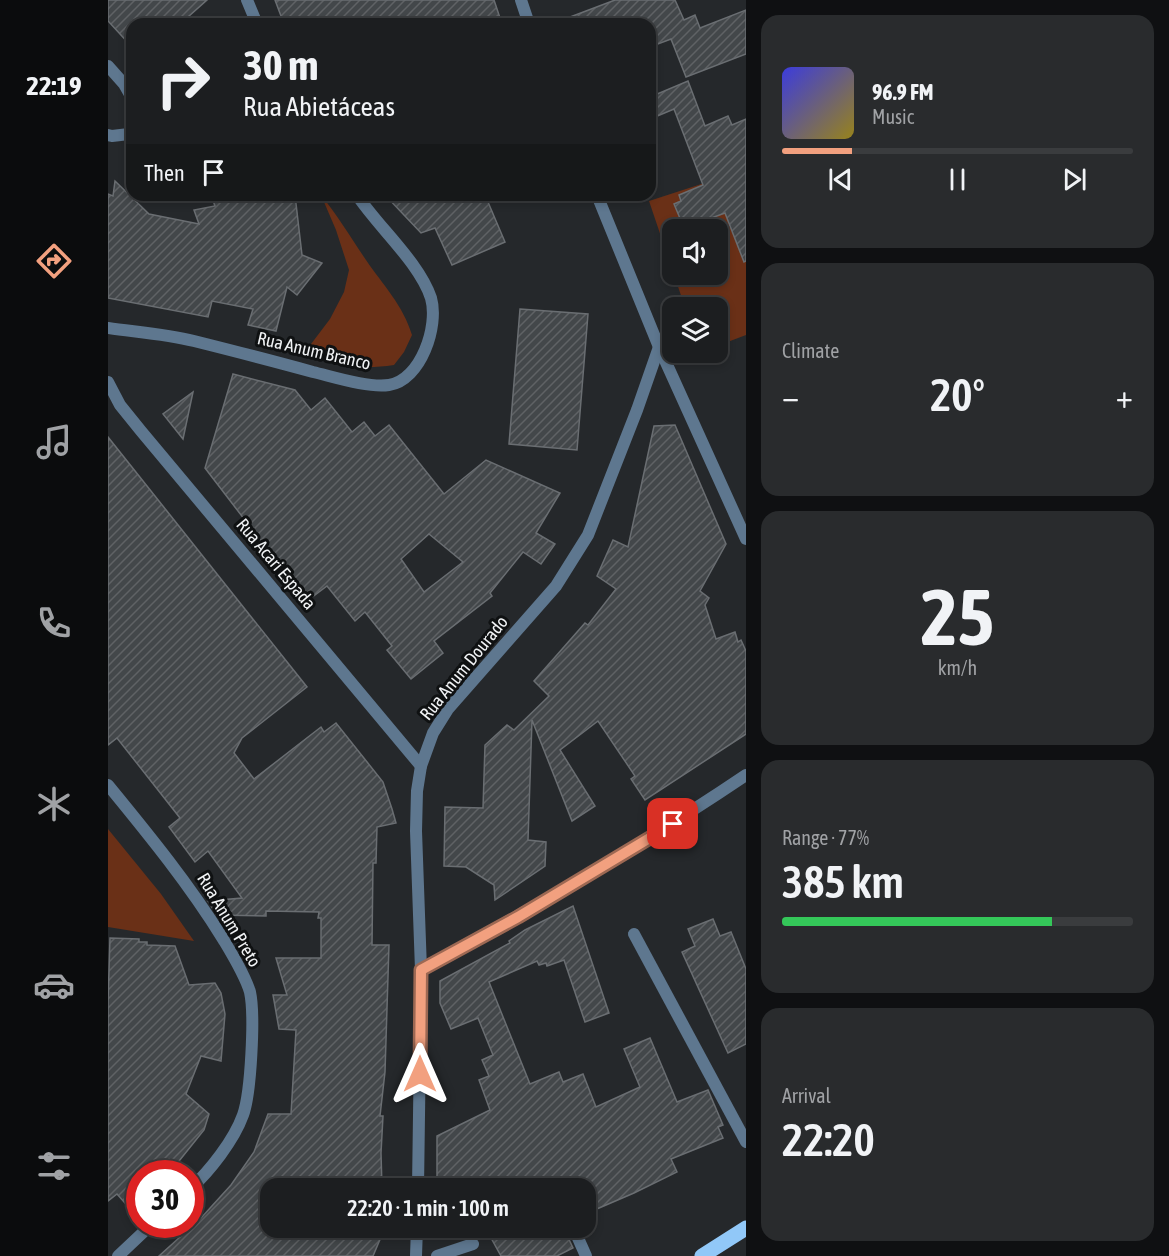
<!DOCTYPE html>
<meta charset="utf-8">
<style>
body{margin:0;font-family:"Asap Condensed",sans-serif;background:#292b2d;color:#f1f3f6;height:100vh;display:flex;flex-direction:column;font-size:22px;white-space:nowrap}
*{box-sizing:border-box;margin:0}
p{font-size:20px;color:#a0a2a5}
.icon{flex:none;width:33px;height:33px;fill:none;stroke:currentColor;stroke-width:2;stroke-linecap:round;stroke-linejoin:round}
.map{position:relative;flex:1;overflow:hidden}
.drawer{display:flex;flex-direction:column;gap:15px;padding:15px;background:#0f1012;width:423px}
.drawer>*{flex:none}
.banner{position:absolute;left:18px;top:18px;width:530px;height:183px;border-radius:18px;box-shadow:0 3px 9px #0003,0 0 0 2px #3a3c3e;background:#1c1e20;color:#f1f3f6;overflow:hidden}
.buttons{position:absolute;left:554px;top:219px;display:grid;gap:12px}
.buttons a{display:grid;place-items:center;width:66px;height:66px;border-radius:12px;background:#1c1e20;box-shadow:0 3px 9px #0003,0 0 0 2px #3a3c3e;font-size:30px}
.speed{position:absolute;left:18px;top:1160px;display:flex;gap:12px;font-size:30px;font-weight:700;text-align:center}
.speed>*{display:grid;place-content:center;width:78px;height:78px;border-radius:50%;background:#1c1e20;box-shadow:0 3px 9px #0003,0 0 0 2px #3a3c3e;line-height:1}
.speed .limit{border:9px solid #d22;background:#fff;color:#111}
.pin{position:absolute;display:grid;place-items:center;width:51px;height:51px;color:#fff;margin:-26px;border-radius:12px;box-shadow:0 3px 9px #0006}
.me{position:absolute;width:66px;margin:-33px;rotate:0deg;stroke-linejoin:round;filter:drop-shadow(0 0 4px #0008)}
.turn{display:flex;align-items:center;gap:21px;height:126px;padding:0 18px;font-size:27px}
.turn .icon{width:78px;height:78px;stroke-width:2.5}
.turn b{display:block;font-size:42px;line-height:51px}
.then{display:flex;align-items:center;height:57px;padding:0 18px;background:#0003;gap:12px;font-size:22px}
.big{font-size:45px;font-weight:600;line-height:1.1}
.drawer .card{flex:1;display:flex;flex-direction:column;justify-content:center;gap:9px;min-width:0;padding:0 21px;border-radius:18px;background:#292b2d}
.drawer .dial{align-items:center;gap:0}
.dial b{font-size:78px;line-height:1}
.song{display:flex;align-items:center;gap:18px}
.cover{width:72px;height:72px;border-radius:9px;background:linear-gradient(135deg,hsl(240 70% 55%),hsl(50 70% 35%))}
.played{height:6px;border-radius:3px;background:linear-gradient(90deg,#f2a07f 20%,#3a3c3e 20%)}
.keys{display:flex;justify-content:space-around;direction:ltr}
.heat{display:flex;justify-content:space-between;align-items:center;font-size:33px;direction:ltr}
.charge{height:9px;border-radius:4px;background:linear-gradient(90deg,#34c759 77%,#3a3c3e 0)}
.trip{position:absolute;left:152px;top:1178px;width:336px;height:60px;border-radius:18px;background:#1c1e20;box-shadow:0 3px 9px #0003,0 0 0 2px #3a3c3e;font-weight:600;line-height:60px;text-align:center}
main{display:flex;flex:1;min-height:0}
.tabs{display:flex;flex-direction:column;width:108px;justify-content:space-around;align-items:center;background:#0b0c0d;color:#a0a2a5}
.tabs .icon{width:42px;height:42px}
.tabs .current{color:#f2a07f}
.tabs b{font-size:27px;color:#f1f3f6}
.map>svg:first-child{display:block}
</style>
<main>
<nav class="tabs">
<b>22:19</b>
<svg class="icon current" aria-label="directions" viewBox="0 0 24 24"><path d="M12 3l9 9-9 9-9-9zM9 14v-3h6M13 9l2 2-2 2"/></svg>
<svg class="icon" aria-label="music" viewBox="0 0 24 24"><path d="M9 18V5l10-2v13"/><circle cx="6" cy="18" r="3"/><circle cx="16" cy="16" r="3"/></svg>
<svg class="icon" aria-label="phone" viewBox="0 0 24 24"><path d="M5 4h4l2 5-3 2q2 4 5 5l2-3 5 2v4C11 20 4 13 5 4z"/></svg>
<svg class="icon" aria-label="climate" viewBox="0 0 24 24"><path d="M12 3v18M4 7l16 10M4 17L20 7"/></svg>
<svg class="icon" aria-label="car" viewBox="0 0 24 24"><path d="M5 17H2v-5l4-1 3-4h7l3 4 3 1v5h-3M9 17h6M6 11h13"/><circle cx="7" cy="17" r="2"/><circle cx="17" cy="17" r="2"/></svg>
<svg class="icon" aria-label="filters" viewBox="0 0 24 24"><path d="M4 7h16M4 17h16"/><circle cx="9" cy="7" r="2"/><circle cx="15" cy="17" r="2"/></svg>
</nav>
<div class="map">
<svg width="638" height="1256" viewBox="0 0 638 1256">
<defs>
<pattern id="building-hatch" width="6" height="6" patternUnits="userSpaceOnUse" patternTransform="scale(1.5)"><rect width="6" height="6" fill="#43474a"/><path d="M-1 1l2-2M0 6l6-6M5 7l2-2" fill="none" stroke="#5f6265"/></pattern>
</defs>
<rect width="100%" height="100%" fill="#25282b"/>
<!-- green -->
<g fill="#6a3017">
<polygon points="615,177 638,234 638,335 609,346 609,308 577,307 566,275 609,274 609,230 564,230 564,269 541,201"/>
<path d="M213,195C230,216 243,238 258,260C275,285 295,305 304,335L296,352L286,365C252,370 228,366 197,352L222,319L236,292L241,270L228,230Z"/>
<polygon points="0,829 53,894 86,941 0,927"/>
</g>
<!-- building -->
<g fill="url(#building-hatch)" stroke="#6a6e72" stroke-width="1.5" fill-rule="evenodd">
<polygon points="0,0 99,0 72,24 24,24 24,47 0,21"/>
<polygon points="167,0 386,0 394,24 176,24"/>
<polygon points="507,0 567,0 576,20 587,15 592,28 638,10 638,54 578,77 563,39 542,47 542,24 450,24 449,22"/>
<polygon points="580,81 597,126 620,116 624,125 638,119 638,261 636,262 617,213 576,228 566,204 573,201 571,195 595,185 566,109 542,119 542,97"/>
<polygon points="7,181 41,214 91,224 86,210 107,206 103,195 187,195 194,255 214,263 189,295 179,287 168,331 140,325 145,309 104,301 100,317 0,298 0,194 5,196"/>
<polygon points="277,195 377,195 397,242 344,265 327,228 313,233"/>
<polygon points="412,309 480,314 469,450 401,444"/>
<path d="M125,374L187,390L203,410L217,398L244,432L256,422L267,436L281,425L336,494L378,460L452,493L428,533L447,544L433,564L415,552L382,593L384,596L326,641L335,653L303,679L279,650L284,646L257,612L247,621L219,586L199,601L97,468ZM321,534L355,562L316,592L293,559Z"/>
<polygon points="85,392 75,439 55,414"/>
<polygon points="567,425 618,544 592,591 601,598 597,605 608,639 627,632 630,642 633,640 638,651 638,734 537,800 523,779 527,776 490,721 452,750 487,806 464,821 424,720 420,840 438,842 437,866 387,900 386,885 358,867 336,866 337,807 375,808 377,745 399,725 406,730 441,696 426,681 477,623 480,625 508,589 489,576 505,540 520,547 546,426"/>
<polygon points="0,437 199,687 134,738 126,753 146,779 213,727 216,732 228,723 275,782 284,809 288,823 269,827 268,863 265,863 264,945 281,945 277,1072 272,1116 275,1116 273,1153 274,1188 162,1188 162,1227 273,1227 273,1237 265,1256 51,1256 93,1218 123,1185 146,1152 160,1114 183,1114 188,1030 171,1029 165,995 179,995 168,958 213,958 213,918 210,918 211,912 158,911 158,916 109,915 100,901 134,898 100,851 87,862 61,827 72,818 9,738 0,745"/>
<polygon points="465,906 501,1013 477,1022 456,960 439,966 438,963 431,965 429,961 381,982 422,1084 451,1072 455,1082 475,1074 488,1107 532,1087 516,1049 542,1038 569,1102 600,1090 615,1125 610,1127 615,1138 563,1159 569,1172 526,1193 477,1214 477,1188 329,1188 329,1136 382,1110 371,1080 381,1076 374,1060 385,1055 370,1018 343,1029 332,1003 332,981 402,943 401,941 417,930"/>
<polygon points="605,919 612,936 623,932 638,969 638,1044 620,1053 574,952 587,946 580,929"/>
<polygon points="2,938 31,939 31,942 39,942 39,945 67,946 81,985 107,983 113,993 117,1014 113,1061 93,1056 78,1094 101,1114 96,1130 67,1166 61,1159 43,1173 32,1173 32,1220 9,1194 0,1201 0,1002"/>
<polygon points="377,1227 455,1227 465,1248 449,1256 393,1256"/>
</g>
<g fill="none" stroke-linecap="round" stroke-linejoin="round">
<!-- lane -->
<g stroke="#5e778f" stroke-width="12">
<polyline points="526,934 638,1142"/>
<polyline points="466,1229 478,1256"/>
<polyline points="329,1256 365,1244"/>
</g>
<!-- street -->
<g stroke="#5e778f" stroke-width="12">
<polyline points="139,0 149,24"/>
<polyline points="413,0 421,24"/>
<polyline points="0,66 16,84 24,98"/>
<polyline points="0,135 4,136 21,134 24,129"/>
<polyline points="489,195 551,347 638,539"/>
<path d="M0,328C28,332 58,334 86,341C126,351 165,361 205,372C226,377 260,388 281,385C313,380 331,326 323,298C311,262 270,227 249,195"/>
<polyline points="0,382 12,405 33,431 313,766"/>
<path d="M0,785C41,835 81,884 115,939C124,954 137,975 142,992C147,1015 143,1093 135,1115C126,1140 102,1171 82,1189"/>
<path d="M313,970C424,909 533,846 638,775"/>
<polyline points="310,1188 313,970 308,831 309,791 313,766 325,733 340,709 448,586 480,535 529,410 551,347"/>
<polyline points="10,1256 44,1224"/>
<polyline points="308,1256 309,1227"/>
</g>
<!-- primary -->
<polyline stroke="#91c8f8" stroke-width="15" points="594,1256 638,1228"/>
</g>
<g fill="none" stroke-linecap="round" stroke-linejoin="round">
<defs>
<polyline id="route" points="312,1074 313,970 410,917 565,824"/>
</defs>
<!-- route casing -->
<use href="#route" stroke="#9d6853" stroke-width="15"/>
<!-- route -->
<use href="#route" stroke="#f2a07f" stroke-width="10"/>
</g>
<g text-anchor="middle" stroke-width="6" stroke-linejoin="round" paint-order="stroke">
<!-- street labels -->
<g font-size="18" fill="#f1f3f5" stroke="#0f1112">
<text transform="translate(206 351) rotate(13)" y="6">Rua Anum Branco</text>
<text transform="translate(168 564) rotate(50)" y="6">Rua Acari Espada</text>
<text transform="translate(356 668) rotate(-51)" y="6">Rua Anum Dourado</text>
<text transform="translate(121 920) rotate(59)" y="6">Rua Anum Preto</text>
</g>
</g>
</svg>
<div class="buttons">
<a><svg class="icon" aria-label="sound" viewBox="0 0 24 24"><path d="M4 9h4l5-4v14l-5-4H4zM17 9q2 3 0 6"/></svg></a>
<a><svg class="icon" aria-label="layers" viewBox="0 0 24 24"><path d="M12 4l9 5-9 5-9-5zM3 14l9 5 9-5"/></svg></a>
</div>
<div class="speed"><div class="limit">30</div></div>
<div class="pin" style="left:565px;top:824px;background:#d93025"><svg class="icon" aria-label="arrive" viewBox="0 0 24 24"><path d="M6 21V4h12l-3 4 3 4H6"/></svg></div>
<svg class="me" style="left:312px;top:1074px" viewBox="-20 -20 40 40"><path d="M0-17L14 15 0 8-14 15z" fill="#f2a07f" stroke="#fff" stroke-width="4"/></svg>
<div class="trip">22:20 · 1 min · 100 m</div>
<div class="banner">
<div class="turn"><svg class="icon" aria-label="right" viewBox="0 0 24 24"><path d="M7 20v-9h11M14 6l5 5-5 5"/></svg><div><b>30 m</b>Rua Abietáceas</div></div>
<div class="then">Then<svg class="icon" aria-label="arrive" viewBox="0 0 24 24"><path d="M6 21V4h12l-3 4 3 4H6"/></svg></div>
</div>
</div>
<section class="drawer">
<div class="card">
<div class="song"><i class="cover"></i><div><b>96.9 FM</b><p>Music</p></div></div>
<div class="played"></div>
<div class="keys"><svg class="icon" aria-label="previous" viewBox="0 0 24 24"><path d="M18 5L8 12l10 7zM5 5v14"/></svg><svg class="icon" aria-label="pause" viewBox="0 0 24 24"><path d="M8 5v14M16 5v14"/></svg><svg class="icon" aria-label="next" viewBox="0 0 24 24"><path d="M6 5l10 7-10 7zM19 5v14"/></svg></div>
</div>
<div class="card"><p>Climate</p>
<div class="heat"><a>−</a><b class="big">20°</b><a>+</a></div>
</div>
<div class="card dial"><b>25</b><p>km/h</p></div>
<div class="card"><p>Range · 77%</p><b class="big">385 km</b><div class="charge"></div></div>
<div class="card"><p>Arrival</p><b class="big">22:20</b></div>
</section>
</main>
